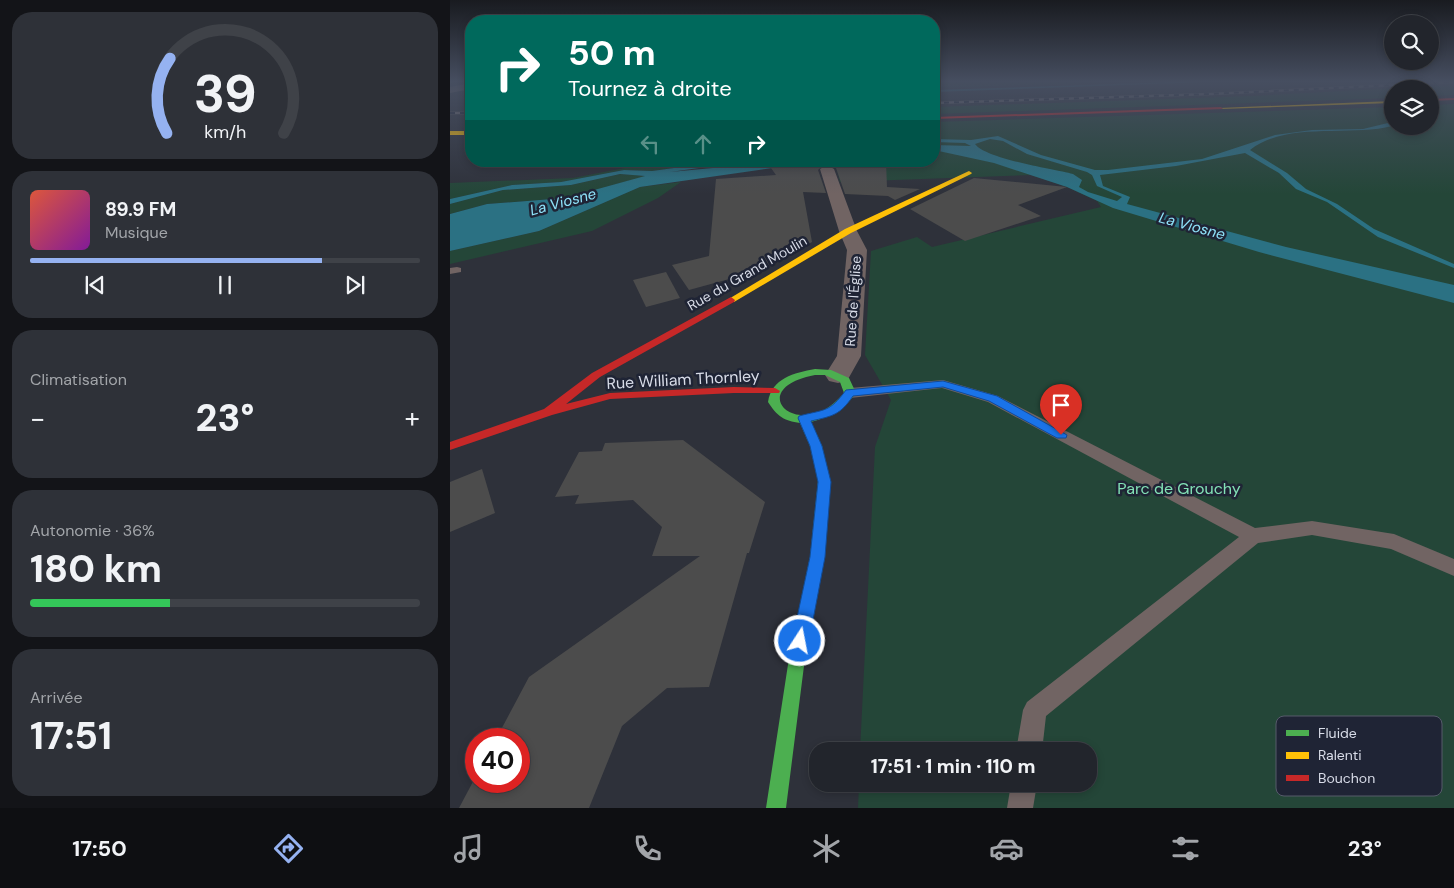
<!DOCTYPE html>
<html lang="fr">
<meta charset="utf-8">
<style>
body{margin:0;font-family:"DM Sans",sans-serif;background:#2e3138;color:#f1f3f6;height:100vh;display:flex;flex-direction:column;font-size:19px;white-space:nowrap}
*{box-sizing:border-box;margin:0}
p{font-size:16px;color:#a2a5a9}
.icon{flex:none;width:28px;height:28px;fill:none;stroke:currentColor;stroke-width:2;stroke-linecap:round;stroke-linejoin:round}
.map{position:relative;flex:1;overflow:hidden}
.side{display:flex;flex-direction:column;gap:12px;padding:12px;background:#131418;width:450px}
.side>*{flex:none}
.banner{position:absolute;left:15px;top:15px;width:475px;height:152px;border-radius:20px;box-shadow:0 2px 8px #0003,0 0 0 1px #3f4248;background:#00695c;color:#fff;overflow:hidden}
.fabs{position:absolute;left:934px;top:15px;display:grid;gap:10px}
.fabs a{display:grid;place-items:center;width:55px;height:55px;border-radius:50%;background:#22252c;box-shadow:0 2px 8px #0003,0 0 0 1px #3f4248;font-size:25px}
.speed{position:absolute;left:15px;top:728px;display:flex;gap:10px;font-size:25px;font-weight:700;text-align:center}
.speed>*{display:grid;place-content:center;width:65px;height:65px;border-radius:50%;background:#22252c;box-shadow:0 2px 8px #0003,0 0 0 1px #3f4248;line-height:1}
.speed .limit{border:8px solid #d22;background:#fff;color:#111}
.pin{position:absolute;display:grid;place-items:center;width:42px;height:42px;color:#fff;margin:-51px -21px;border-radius:50% 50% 50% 0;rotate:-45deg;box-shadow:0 0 5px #0007}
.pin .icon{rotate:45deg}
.me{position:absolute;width:55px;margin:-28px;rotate:11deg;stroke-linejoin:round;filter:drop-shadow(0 0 4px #0008)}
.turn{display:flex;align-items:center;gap:18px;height:105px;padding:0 20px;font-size:22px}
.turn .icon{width:65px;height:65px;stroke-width:2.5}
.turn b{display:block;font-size:35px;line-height:42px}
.lanes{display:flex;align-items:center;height:48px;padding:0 20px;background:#0003;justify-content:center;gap:25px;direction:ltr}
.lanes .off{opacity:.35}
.big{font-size:38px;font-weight:800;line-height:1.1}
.side .card{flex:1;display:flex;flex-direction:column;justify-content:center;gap:8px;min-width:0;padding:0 18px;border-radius:20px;background:#2e3138}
.side .dial{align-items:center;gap:0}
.dial svg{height:130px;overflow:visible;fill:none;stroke:#3f4248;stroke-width:7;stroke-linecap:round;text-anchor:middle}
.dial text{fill:#f1f3f6;stroke:none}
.song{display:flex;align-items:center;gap:15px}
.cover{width:60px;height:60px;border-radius:8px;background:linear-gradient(135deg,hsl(10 70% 55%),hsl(290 70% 35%))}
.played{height:5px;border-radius:2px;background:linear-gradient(90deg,#95b2f1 75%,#3f4248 75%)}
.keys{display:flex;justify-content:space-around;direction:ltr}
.heat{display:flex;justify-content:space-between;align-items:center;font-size:28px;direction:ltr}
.charge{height:8px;border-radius:4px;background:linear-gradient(90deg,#34c759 36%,#3f4248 0)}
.trip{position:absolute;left:359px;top:742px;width:288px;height:50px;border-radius:20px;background:#22252c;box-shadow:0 2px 8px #0003,0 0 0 1px #3f4248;font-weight:800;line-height:50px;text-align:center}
.tab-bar{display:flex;height:80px;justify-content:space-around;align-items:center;background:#0e0f12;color:#a2a5a9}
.tab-bar .icon{width:35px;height:35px}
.tab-bar .on{color:#95b2f1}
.tab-bar b{font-size:22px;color:#f1f3f6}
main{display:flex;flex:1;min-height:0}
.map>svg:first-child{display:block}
</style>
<main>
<section class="side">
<div class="card dial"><svg viewBox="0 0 100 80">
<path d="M14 69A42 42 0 1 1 86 69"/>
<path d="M14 69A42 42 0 0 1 16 23" stroke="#95b2f1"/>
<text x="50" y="56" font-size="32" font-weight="700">39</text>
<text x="50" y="72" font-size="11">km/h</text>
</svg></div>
<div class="card">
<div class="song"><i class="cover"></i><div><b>89.9 FM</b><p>Musique</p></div></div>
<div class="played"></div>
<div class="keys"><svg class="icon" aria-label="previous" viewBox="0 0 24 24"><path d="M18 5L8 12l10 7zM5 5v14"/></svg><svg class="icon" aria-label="pause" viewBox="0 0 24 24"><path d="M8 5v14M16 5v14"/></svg><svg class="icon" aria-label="next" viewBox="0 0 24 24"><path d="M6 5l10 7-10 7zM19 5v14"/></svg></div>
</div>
<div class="card"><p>Climatisation</p>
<div class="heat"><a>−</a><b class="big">23°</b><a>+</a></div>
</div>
<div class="card"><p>Autonomie · 36%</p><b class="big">180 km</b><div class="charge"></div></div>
<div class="card"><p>Arrivée</p><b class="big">17:51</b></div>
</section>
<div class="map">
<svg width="1004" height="808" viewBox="0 0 1004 808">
<rect width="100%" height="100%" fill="#2e313a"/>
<!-- green -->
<g fill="#244638">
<polygon points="484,81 703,81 484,88"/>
<polygon points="1004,85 1004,95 980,96 980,89 942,89 942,98 484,114 484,107 804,96"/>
<polygon points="1004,104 1004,808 408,808 409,784 638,784 638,751 410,751 425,447 441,400 415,355 421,251 467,237 482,247 651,207 647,201 617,187 581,175 390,182 385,161 484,161 484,122 942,107 942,126 980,126 980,105"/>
<polygon points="229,161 275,161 202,171 174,170 111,182 62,185 0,199 0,183 123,178 190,165"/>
<polygon points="170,174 197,176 115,198 37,204 0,214 0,204 53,190 121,185"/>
<polygon points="231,182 208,198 142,231 0,264 0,251 89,231 190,187"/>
</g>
<!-- water -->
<g fill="#2b7183" fill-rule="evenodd">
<path d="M942,122V126C900,137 836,121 800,150L837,173L856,189L887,204L924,229L1004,264V268L928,237L877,202L846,189L829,173L795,153L726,166L650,175L653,186L680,197L677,204L836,247L1004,285V303L809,252L663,208L617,187L544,163L484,150V145L521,146L515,143L484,142V139L521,140L548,136L591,155L645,170H658L752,159L825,135L862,130L913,129ZM540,139L553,141L577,154L637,172L642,175L647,186L672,197L667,201L638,192L629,187L632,180L623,174C603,169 536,159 525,144Z"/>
<polygon points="275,161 300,161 220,172 317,163 371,161 190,187 89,231 0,251 0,214 37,204 115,198 195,176 170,174 121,185 53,190 0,204 0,199 62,185 111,182 174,170 202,171"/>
</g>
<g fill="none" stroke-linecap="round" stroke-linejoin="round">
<!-- stream -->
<polygon fill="#2b7183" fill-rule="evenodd" points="752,81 781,81 484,92 484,90"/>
</g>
<!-- building -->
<g fill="#4c4c4c">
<polygon points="316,161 436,161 437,187 470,189 445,200 438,196 395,194 386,168 376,163 368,170 376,193 353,192 362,242 339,255 332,253 318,262 319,267 316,269 239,290 222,265 259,256 266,179 326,175"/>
<polygon points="524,178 617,187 568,205 591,216 515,241 460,209"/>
<polygon points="216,272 230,298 196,307 183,280"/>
<polygon points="233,440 315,502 299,553 297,553 259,687 217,688 172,726 139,808 9,808 26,776 26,781 69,781 69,739 46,739 79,677 250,556 202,556 212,527 183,500 125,504 129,495 105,497 129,452 152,451 155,443"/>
<polygon points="32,469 45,513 0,532 0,482"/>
</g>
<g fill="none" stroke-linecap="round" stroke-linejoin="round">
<!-- lane -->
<g fill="#716463" fill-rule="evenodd">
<polygon points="7,267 11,268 11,272 0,274 0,268"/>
<polygon points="493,380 548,396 805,528 862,521 944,534 1004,559 1004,576 941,549 862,535 808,543 596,716 592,751 566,751 573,710 577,702 789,537 538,402 492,388 400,398 393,393 400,388"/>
<polygon points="561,784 587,784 583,808 557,808"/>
</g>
<!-- street -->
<g fill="#716463" fill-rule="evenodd">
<polygon points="21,83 21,89 0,93 0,87"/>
<polygon points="377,165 384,169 407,231 417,250 411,356 397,381 388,383 379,381 375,375 387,356 397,250 389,231 370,169"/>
</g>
<!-- fast -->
<g fill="#4caf50" fill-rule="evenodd">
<polygon points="0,81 7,81 0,83"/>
<path d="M365,369L381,370L399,378L406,393C394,409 380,417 361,422L372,446L380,481L374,557L355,658L336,808H316L339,658L360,557L368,481L360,446L350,423C334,421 327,416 318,402C322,378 344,373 365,369ZM365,375H375L390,382L394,393C350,446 291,389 365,375Z"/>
</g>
<!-- slow -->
<g fill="#ffc107" fill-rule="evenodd">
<polygon points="942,101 942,103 771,109 769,108"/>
<rect x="0" y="131" width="21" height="4"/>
<polygon points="519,171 522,173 521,174 401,233 284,302 278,302 277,300 395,229"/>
</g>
<!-- jam -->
<g fill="#c62828" fill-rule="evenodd">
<polygon points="1004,98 1004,100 980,101 980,99"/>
<polygon points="771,107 773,109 484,119 484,117"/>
<polygon points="281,297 285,300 284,302 150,377 116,404 160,393 284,387 325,388 330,391 329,393 284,393 160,399 102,415 0,450 0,442 94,409 142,373"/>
</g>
<defs>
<g id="rail">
<polyline points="484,103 761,94 1004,82"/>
<polyline points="0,113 21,113"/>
</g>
</defs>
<!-- rail casing -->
<use href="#rail" stroke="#726d71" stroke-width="2.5"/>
<!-- rail -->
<use href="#rail" stroke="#1f2435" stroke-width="2" stroke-dasharray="5" stroke-linecap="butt"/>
</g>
<!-- sky -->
<linearGradient id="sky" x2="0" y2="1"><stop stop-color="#191b20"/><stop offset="0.42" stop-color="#464e60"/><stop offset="1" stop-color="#464e60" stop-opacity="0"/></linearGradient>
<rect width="1004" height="194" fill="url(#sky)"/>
<!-- route -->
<path fill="#1a73e8" stroke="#114b97" d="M493,381L547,396L617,435L616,438H607L539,401L493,387L403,396C390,415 383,416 361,421L372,446L381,482L375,557L359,641L356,647L350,649L345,647L342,641L360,557L368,482L360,446L348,418L349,416C375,409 379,413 396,390Z"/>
<g text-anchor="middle" stroke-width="5" stroke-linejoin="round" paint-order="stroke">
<!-- far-street labels -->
<g font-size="14" fill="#d8dce8" stroke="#1f2435">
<text transform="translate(297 273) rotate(-30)" y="5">Rue du Grand Moulin</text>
<text transform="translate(403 301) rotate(-86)" y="5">Rue de l'Église</text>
</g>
<!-- far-water labels -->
<g font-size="15" font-style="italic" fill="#8fe3fa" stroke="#1f2435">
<text transform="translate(113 202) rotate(-15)" y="5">La Viosne</text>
<text transform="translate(742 226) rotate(15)" y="5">La Viosne</text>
</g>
<!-- street labels -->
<g font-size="16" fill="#d8dce8" stroke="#1f2435">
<text transform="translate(233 379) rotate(-3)" y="6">Rue William Thornley</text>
</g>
<!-- park labels -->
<g font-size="16" fill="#83e2b7" stroke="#1f2435">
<text x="729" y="494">Parc de Grouchy</text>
</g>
</g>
<!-- legend -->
<rect x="826" y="716" width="166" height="80" rx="8" fill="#1f2435" stroke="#565b6b" stroke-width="1"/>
<rect x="836" y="730" width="23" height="6" fill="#4caf50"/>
<rect x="836" y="752" width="23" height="7" fill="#ffc107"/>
<rect x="836" y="775" width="23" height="6" fill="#c62828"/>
<g font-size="14" fill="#d8dce8">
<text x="868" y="738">Fluide</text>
<text x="868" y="760">Ralenti</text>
<text x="868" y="783">Bouchon</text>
</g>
</svg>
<div class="fabs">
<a><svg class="icon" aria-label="search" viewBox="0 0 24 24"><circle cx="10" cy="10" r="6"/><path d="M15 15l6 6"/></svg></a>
<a><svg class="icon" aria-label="layers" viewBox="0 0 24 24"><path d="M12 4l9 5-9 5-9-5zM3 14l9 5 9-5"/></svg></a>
</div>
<div class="speed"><div class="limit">40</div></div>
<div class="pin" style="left:611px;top:435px;background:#d93025"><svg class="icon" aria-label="arrive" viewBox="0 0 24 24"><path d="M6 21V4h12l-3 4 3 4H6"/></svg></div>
<svg class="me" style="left:350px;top:641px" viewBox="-20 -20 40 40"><circle r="17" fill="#1a73e8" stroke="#fff" stroke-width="3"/><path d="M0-11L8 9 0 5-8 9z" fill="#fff"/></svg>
<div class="trip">17:51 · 1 min · 110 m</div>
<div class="banner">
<div class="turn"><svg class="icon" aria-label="right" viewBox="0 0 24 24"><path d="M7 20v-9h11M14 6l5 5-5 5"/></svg><div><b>50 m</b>Tournez à droite</div></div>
<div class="lanes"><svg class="icon off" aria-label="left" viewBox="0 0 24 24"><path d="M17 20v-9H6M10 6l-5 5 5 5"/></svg><svg class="icon off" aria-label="ahead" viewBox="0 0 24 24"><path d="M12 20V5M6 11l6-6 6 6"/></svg><svg class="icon" aria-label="right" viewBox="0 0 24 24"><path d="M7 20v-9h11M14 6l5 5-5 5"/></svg></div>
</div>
</div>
</main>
<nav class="tab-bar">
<b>17:50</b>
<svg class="icon on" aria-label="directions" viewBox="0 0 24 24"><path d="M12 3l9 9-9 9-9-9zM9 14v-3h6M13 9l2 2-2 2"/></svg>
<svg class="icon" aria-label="music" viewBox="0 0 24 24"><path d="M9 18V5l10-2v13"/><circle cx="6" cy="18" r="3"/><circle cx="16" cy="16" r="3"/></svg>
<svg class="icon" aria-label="phone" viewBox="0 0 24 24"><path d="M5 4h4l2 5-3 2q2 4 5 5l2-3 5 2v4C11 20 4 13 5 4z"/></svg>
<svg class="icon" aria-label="climate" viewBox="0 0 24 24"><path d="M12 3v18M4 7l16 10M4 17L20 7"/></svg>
<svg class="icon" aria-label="car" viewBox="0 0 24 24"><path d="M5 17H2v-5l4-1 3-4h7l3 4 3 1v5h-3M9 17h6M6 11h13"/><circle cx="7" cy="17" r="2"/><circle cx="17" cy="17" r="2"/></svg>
<svg class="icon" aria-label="filters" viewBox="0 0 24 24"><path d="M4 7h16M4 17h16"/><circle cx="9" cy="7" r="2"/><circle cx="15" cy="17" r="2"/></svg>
<b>23°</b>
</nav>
